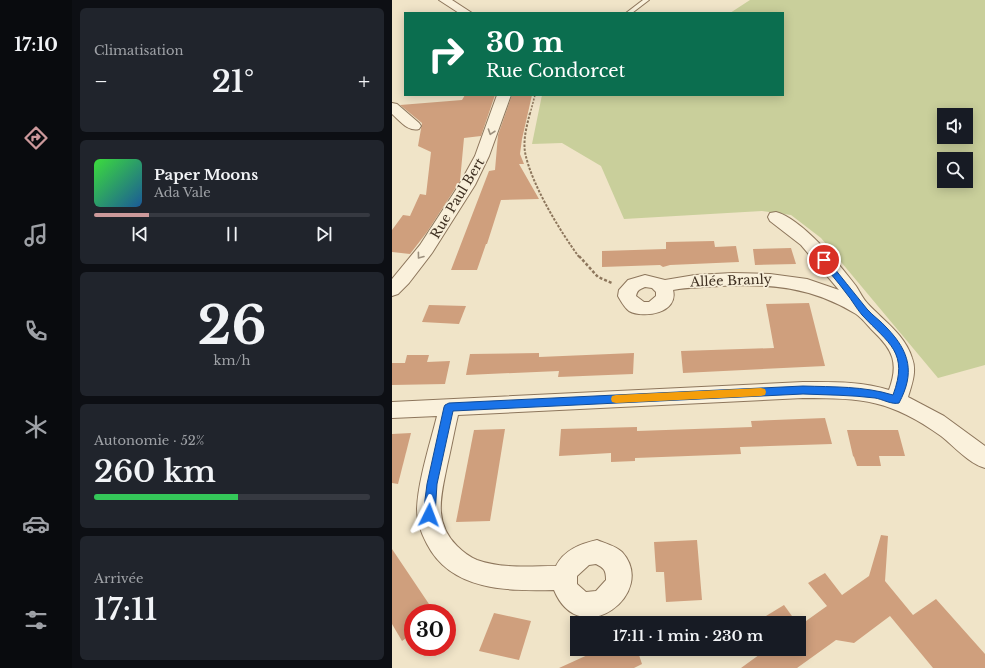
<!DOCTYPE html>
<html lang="fr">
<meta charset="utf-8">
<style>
body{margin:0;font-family:"Libre Baskerville",serif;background:#20242c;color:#f1f3f6;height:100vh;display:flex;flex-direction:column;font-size:15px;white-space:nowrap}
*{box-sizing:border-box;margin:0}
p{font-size:13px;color:#9ea1a6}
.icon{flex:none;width:22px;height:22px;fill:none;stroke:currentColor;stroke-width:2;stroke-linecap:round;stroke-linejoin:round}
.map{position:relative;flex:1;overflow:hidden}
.details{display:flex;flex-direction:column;gap:8px;padding:8px;background:#0d0f14;width:320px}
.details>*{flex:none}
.hud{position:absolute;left:12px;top:12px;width:380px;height:84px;border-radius:0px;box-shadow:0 2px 10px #0003;background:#0b6e4f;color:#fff;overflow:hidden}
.buttons{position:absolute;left:545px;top:108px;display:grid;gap:8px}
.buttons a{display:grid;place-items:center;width:36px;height:36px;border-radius:0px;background:#171b24;box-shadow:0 2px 10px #0003;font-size:20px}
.speed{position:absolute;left:12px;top:604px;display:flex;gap:8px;font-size:20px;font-weight:700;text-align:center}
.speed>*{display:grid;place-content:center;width:52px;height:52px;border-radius:50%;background:#171b24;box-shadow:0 2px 10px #0003;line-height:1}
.speed .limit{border:6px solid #d22;background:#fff;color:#111}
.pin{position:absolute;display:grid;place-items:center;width:34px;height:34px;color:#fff;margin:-17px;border:2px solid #fff;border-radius:50%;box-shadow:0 1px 4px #0007}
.me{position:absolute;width:44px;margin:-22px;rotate:3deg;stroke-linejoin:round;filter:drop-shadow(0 0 3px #0008)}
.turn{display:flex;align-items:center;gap:14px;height:84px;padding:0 16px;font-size:18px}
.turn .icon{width:52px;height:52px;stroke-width:2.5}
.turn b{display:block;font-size:28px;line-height:34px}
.big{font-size:30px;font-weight:600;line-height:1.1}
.details .card{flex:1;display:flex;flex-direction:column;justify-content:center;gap:6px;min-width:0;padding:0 14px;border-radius:6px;background:#20242c}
.details .dial{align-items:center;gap:0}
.dial b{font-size:52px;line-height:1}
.song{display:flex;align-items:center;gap:12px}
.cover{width:48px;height:48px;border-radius:6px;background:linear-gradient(135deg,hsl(120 70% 55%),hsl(210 70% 35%))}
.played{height:4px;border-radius:2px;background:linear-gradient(90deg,#cc999b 20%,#363941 20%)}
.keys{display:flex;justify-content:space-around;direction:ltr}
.heat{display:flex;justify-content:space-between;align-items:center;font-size:22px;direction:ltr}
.charge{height:6px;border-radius:3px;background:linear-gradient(90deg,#34c759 52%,#363941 0)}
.trip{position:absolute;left:178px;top:616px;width:236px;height:40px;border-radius:0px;background:#171b24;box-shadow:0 2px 10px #0003;font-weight:600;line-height:40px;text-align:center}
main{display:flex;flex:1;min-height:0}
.tabs{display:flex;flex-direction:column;width:72px;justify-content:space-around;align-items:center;background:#090b0e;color:#9ea1a6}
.tabs .icon{width:28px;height:28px}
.tabs .selected{color:#cc999b}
.tabs b{font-size:18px;color:#f1f3f6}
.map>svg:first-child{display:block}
</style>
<main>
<nav class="tabs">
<b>17:10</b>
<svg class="icon selected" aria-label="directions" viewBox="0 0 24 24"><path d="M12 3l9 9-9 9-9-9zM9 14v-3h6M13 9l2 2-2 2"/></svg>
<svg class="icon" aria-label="music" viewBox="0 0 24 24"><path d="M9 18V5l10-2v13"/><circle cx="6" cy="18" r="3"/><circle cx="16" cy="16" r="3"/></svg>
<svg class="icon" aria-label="phone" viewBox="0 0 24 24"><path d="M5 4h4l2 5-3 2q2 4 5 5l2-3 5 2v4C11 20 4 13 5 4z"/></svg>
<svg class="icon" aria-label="climate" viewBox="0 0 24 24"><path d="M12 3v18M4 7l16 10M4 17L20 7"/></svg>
<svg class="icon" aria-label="car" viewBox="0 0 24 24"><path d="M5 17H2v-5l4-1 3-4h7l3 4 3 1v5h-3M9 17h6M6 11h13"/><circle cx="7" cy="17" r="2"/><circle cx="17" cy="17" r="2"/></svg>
<svg class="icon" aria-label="filters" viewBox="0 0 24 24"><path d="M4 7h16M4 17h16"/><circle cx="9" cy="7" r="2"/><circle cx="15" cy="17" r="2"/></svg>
</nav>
<section class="details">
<div class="card"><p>Climatisation</p>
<div class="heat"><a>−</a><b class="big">21°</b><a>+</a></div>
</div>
<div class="card">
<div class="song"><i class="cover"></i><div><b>Paper Moons</b><p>Ada Vale</p></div></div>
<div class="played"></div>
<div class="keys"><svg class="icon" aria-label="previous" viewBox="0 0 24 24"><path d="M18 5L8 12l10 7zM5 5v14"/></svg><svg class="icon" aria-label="pause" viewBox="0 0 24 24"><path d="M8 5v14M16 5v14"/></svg><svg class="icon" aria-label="next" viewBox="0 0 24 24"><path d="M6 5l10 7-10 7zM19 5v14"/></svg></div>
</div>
<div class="card dial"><b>26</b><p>km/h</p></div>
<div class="card"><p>Autonomie · 52%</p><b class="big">260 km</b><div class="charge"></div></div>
<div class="card"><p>Arrivée</p><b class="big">17:11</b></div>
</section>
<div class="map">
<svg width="593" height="668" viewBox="0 0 593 668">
<rect width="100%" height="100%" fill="#f0e4c8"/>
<!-- green -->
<path fill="#c9cf9b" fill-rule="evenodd" d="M358,0H593V365L546,378L429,238L399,215L370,211L232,219L209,166L170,143L140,144L150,95H391V13H338ZM552,115H574V137H552ZM552,159H574V181H552Z"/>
<!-- building -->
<g fill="#cf9f7d">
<polygon points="73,95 103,95 89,136 72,138 68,181 35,232 18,254 0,252 0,230 11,215 18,216 28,194 34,195 39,152 26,146 30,123 8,105 70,100"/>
<polygon points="120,95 140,95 130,139 128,154 132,164 127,164 147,199 109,200 95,244 94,244 85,270 59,270 97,171 103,170 106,135"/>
<polygon points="322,241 323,247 344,246 347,262 278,265 271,267 268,265 210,267 210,251 274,249 274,242"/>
<polygon points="399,248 404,264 363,265 361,249"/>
<polygon points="417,303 433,366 291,373 289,351 382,348 374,304"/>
<polygon points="37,305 74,306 67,324 30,322"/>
<polygon points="147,353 147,357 242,353 241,374 166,377 167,371 74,375 78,354"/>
<polygon points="15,355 37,355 35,362 58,361 53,384 0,385 0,363 13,363"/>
<polygon points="433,418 440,444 348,447 349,454 243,458 243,461 219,462 219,453 167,456 169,429 245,427 245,431 360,427 359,421"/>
<polygon points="113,429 98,521 64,522 82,430"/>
<polygon points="455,430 506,430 513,456 487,456 489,466 465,466 462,457 461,456"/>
<polygon points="19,433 6,484 0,483 0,434"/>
<polygon points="489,535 496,536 493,581 521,615 544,599 593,654 593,668 541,668 498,616 462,643 444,640 405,668 349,668 375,649 407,649 407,626 435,606 416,583 433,573 450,595 477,576"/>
<polygon points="305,540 310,600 274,602 272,572 264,572 262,542"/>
<polygon points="0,549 43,613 21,613 21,633 10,641 0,624"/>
<polygon points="392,605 405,623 379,623 374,616"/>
<polygon points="102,613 139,621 127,660 87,651"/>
<polygon points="198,649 245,649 250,664 242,668 167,668 200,653"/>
</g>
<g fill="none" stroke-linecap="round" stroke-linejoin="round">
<defs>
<polygon id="lane" points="251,0 257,0 240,13 234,13"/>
<g id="street">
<polygon points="47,0 60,0 80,13 67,13"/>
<polygon points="105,95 119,95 97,156 83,185 40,253 17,283 6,294 0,296 0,279 28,245 67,185 83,156"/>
<path d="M0,103L5,104L27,123L29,126L27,129C16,132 8,121 0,114Z"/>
<path d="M384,212C410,219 448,265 464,286C468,292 471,299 476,304C492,321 513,335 520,358C525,371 520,384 516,397L552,416L593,446V468C576,463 563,447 549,436C499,400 471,398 411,398L66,415C62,432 59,449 55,466C49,496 41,522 65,546C71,552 78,557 85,560C110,569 139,566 164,566C172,550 188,544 205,540C212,543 224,546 230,552C267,593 188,653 162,590C116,591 59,591 35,544C29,533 25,521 25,509C26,481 38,444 45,416L0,418V402L411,382C440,382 469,381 497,390C507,363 501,350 481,331C476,326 470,318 464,314C420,287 377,283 327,286C312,287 296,287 281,290C287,313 252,319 237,311C232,307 229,301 226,296L227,290L236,280L253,275L273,280L303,275L341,273L378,274L415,279L447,290L409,245L378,221L376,217L378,213ZM253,287L260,288L264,292V296L257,302H252L244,296C245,290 248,289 253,287ZM204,564C212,568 214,570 214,580L204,591L194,592L185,584V576L197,565Z"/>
</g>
</defs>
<!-- lane casing -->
<use href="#lane" stroke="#8d765c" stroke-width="2"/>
<!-- street casing -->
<use href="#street" stroke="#8d765c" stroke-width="2"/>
<!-- path-far2 -->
<polyline stroke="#8d765c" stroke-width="1.5" stroke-dasharray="2 1.5" stroke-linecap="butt" points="138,114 143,95"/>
<!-- path-far1 -->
<path stroke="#8d765c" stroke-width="2" stroke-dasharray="2.5 1.5" stroke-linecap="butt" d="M138,113C135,125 131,139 133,152C139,184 168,231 187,257"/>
<!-- path -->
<polyline stroke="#8d765c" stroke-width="2.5" stroke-dasharray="3 2" stroke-linecap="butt" points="187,256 206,277 220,283"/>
<!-- lane -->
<use href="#lane" fill="#faf1dc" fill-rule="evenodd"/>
<!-- street -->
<use href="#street" fill="#faf1dc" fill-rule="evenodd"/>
</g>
<!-- one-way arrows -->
<defs><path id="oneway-chevron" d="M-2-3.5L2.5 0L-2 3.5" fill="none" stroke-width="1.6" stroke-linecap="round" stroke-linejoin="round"/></defs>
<g stroke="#9c907e">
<use href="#oneway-chevron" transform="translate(99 132) rotate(109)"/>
<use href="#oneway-chevron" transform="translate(28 256) rotate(127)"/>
</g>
<!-- route -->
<path fill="#1a73e8" stroke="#114b97" d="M432,257L434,258C448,275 461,292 475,309C481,316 489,321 495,328C518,352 523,373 507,403C500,405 490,399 483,398C459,395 435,395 411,394L61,411L45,484L43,515L41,519L37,520L33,519L31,515L35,484L52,407L53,405L57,403L411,386C441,387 472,386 501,395C517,352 497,344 470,315C464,308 460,300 454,293C446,282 437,272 429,262L427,260L429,258Z"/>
<!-- slow -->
<polygon fill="#f59e0b" points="369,388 373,389 374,392 373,395 369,396 224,403 220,402 219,399 220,396 224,395"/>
<g text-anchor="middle" stroke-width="3.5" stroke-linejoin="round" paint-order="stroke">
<!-- street labels -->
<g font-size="13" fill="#3d2e20" stroke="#f7eed8">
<text transform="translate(65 198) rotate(-59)" y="5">Rue Paul Bert</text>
<text transform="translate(339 280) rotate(-2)" y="5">Allée Branly</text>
</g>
</g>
</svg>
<div class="buttons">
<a><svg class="icon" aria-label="sound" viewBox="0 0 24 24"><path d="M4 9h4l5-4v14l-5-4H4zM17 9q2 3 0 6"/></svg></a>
<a><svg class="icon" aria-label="search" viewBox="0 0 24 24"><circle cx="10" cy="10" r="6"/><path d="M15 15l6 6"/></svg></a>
</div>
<div class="speed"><div class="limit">30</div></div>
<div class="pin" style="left:432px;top:260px;background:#d93025"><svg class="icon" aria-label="arrive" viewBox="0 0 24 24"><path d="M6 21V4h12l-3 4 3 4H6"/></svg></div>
<svg class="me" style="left:37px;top:515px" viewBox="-20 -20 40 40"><path d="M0-17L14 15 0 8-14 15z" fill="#1a73e8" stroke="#fff" stroke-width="4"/></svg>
<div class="trip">17:11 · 1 min · 230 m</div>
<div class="hud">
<div class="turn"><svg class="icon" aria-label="right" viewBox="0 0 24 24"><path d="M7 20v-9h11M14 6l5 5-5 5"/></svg><div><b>30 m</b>Rue Condorcet</div></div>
</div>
</div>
</main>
